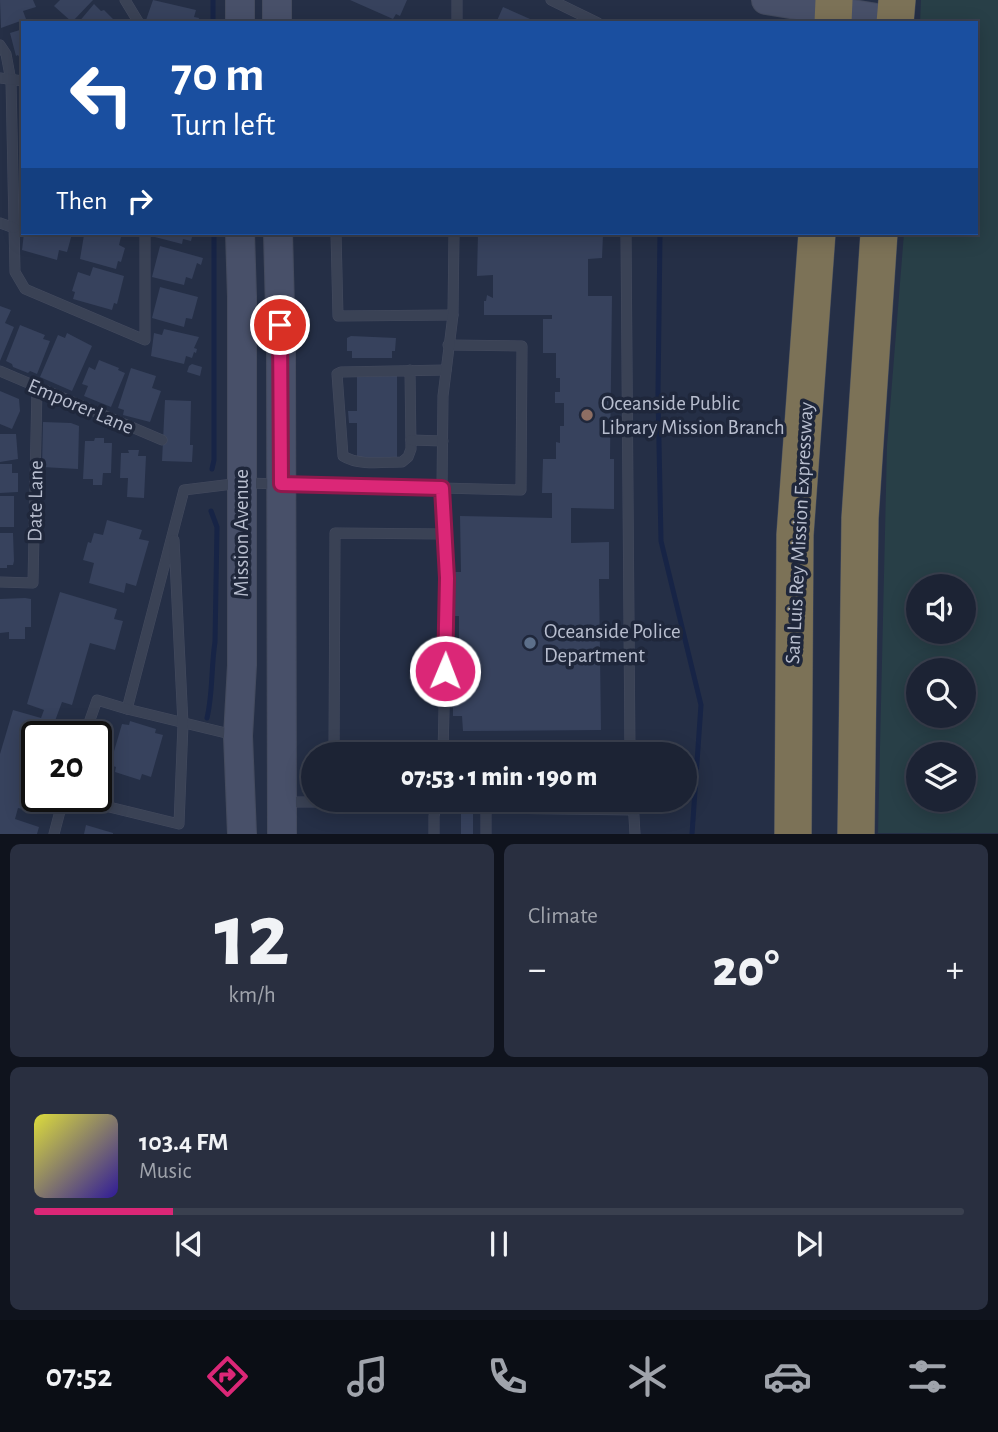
<!DOCTYPE html>
<meta charset="utf-8">
<style>
body{margin:0;font-family:"Alegreya Sans",sans-serif;background:#292f40;color:#f1f3f6;height:100vh;display:flex;flex-direction:column;font-size:26px;white-space:nowrap}
*{box-sizing:border-box;margin:0}
p{font-size:23px;color:#a0a4ac}
.icon{flex:none;width:38px;height:38px;fill:none;stroke:currentColor;stroke-width:2;stroke-linecap:round;stroke-linejoin:round}
.map{position:relative;height:834px;overflow:hidden}
.panel{display:flex;flex-direction:column;gap:10px;padding:10px;background:#0f131d;flex:1}
.panel>*{flex:none}
.hud{position:absolute;left:21px;top:21px;width:957px;height:214px;border-radius:0px;box-shadow:0 4px 18px #0003,0 0 0 2px #3a404f;background:#1a4fa0;color:#fff;overflow:hidden}
.fabs{position:absolute;left:906px;top:574px;display:grid;gap:14px}
.fabs a{display:grid;place-items:center;width:70px;height:70px;border-radius:50%;background:#1c2334;box-shadow:0 4px 18px #0003,0 0 0 2px #3a404f;font-size:35px}
.speed{position:absolute;left:21px;top:721px;display:flex;gap:14px;font-size:35px;font-weight:700;text-align:center}
.speed>*{display:grid;place-content:center;width:91px;height:91px;border-radius:50%;background:#1c2334;box-shadow:0 4px 18px #0003,0 0 0 2px #3a404f;line-height:1}
.speed .limit{border:4px solid #111;border-radius:10px;background:#fff;color:#111}
.pin{position:absolute;display:grid;place-items:center;width:60px;height:60px;color:#fff;margin:-30px;border:4px solid #fff;border-radius:50%;box-shadow:0 2px 7px #0007}
.me{position:absolute;width:77px;margin:-38px;rotate:1deg;stroke-linejoin:round;filter:drop-shadow(0 0 5px #0008)}
.turn{display:flex;align-items:center;gap:24px;height:147px;padding:0 35px;font-size:32px}
.turn .icon{width:91px;height:91px;stroke-width:2.5}
.turn b{display:block;font-size:49px;line-height:60px}
.then{display:flex;align-items:center;height:66px;padding:0 35px;background:#0003;gap:14px;font-size:26px}
.big{font-size:52px;font-weight:800;line-height:1.1}
.panel .tile{flex:1;display:flex;flex-direction:column;justify-content:center;gap:10px;min-width:0;padding:0 24px;border-radius:10px;background:#292f40}
.panel .dial{align-items:center;gap:0}
.dial b{font-size:91px;line-height:1}
.song{display:flex;align-items:center;gap:21px}
.cover{width:84px;height:84px;border-radius:10px;background:linear-gradient(135deg,hsl(60 70% 55%),hsl(250 70% 35%))}
.played{height:7px;border-radius:4px;background:linear-gradient(90deg,#db2777 15%,#3a404f 15%)}
.keys{display:flex;justify-content:space-around;direction:ltr}
.heat{display:flex;justify-content:space-between;align-items:center;font-size:38px;direction:ltr}
.panel .tiles{flex:1;display:grid;gap:10px;grid-template-columns:1fr 1fr}
.tile:last-child{grid-column:span 2}
.trip{position:absolute;left:301px;top:742px;width:396px;height:70px;border-radius:35px;background:#1c2334;box-shadow:0 4px 18px #0003,0 0 0 2px #3a404f;font-weight:800;line-height:70px;text-align:center}
.tabs{display:flex;height:112px;justify-content:space-around;align-items:center;background:#0b0e15;color:#a0a4ac}
.tabs .icon{width:49px;height:49px}
.tabs .on{color:#db2777}
.tabs b{font-size:32px;color:#f1f3f6}
.map>svg:first-child{display:block}
</style>
<div class="map">
<svg width="998" height="834" viewBox="0 0 998 834">
<rect width="100%" height="100%" fill="#252f46"/>
<!-- green -->
<path fill="#283f47" fill-rule="evenodd" d="M921,0H998V833H878L887,446L904,233H976V23H920ZM919,586H964V632H919ZM919,670H964V716H919ZM919,754H964V800H919Z"/>
<g fill="none" stroke-linecap="round" stroke-linejoin="round">
<!-- stream -->
<g stroke="#172446" stroke-width="5">
<polyline points="213,0 213,23"/>
<polyline points="660,233 658,394 661,541 701,705 692,834"/>
<polyline points="212,469 214,460 214,233"/>
<path d="M207,718C213,693 211,667 215,642L217,527L211,511"/>
</g>
</g>
<!-- building -->
<g fill="#37425d">
<polygon points="0,0 33,0 36,7 23,11 26,19 1,28"/>
<polygon points="60,0 93,0 72,22 54,6"/>
<polygon points="153,0 196,10 194,17 199,18 198,23 145,23"/>
<polygon points="350,0 407,0 400,16 396,14 393,19"/>
<polygon points="94,4 101,11 104,10 117,23 78,23"/>
<polygon points="503,7 530,19 538,23 496,23"/>
<polygon points="23,29 23,63 18,55 16,56 10,33"/>
<polygon points="24,233 70,233 72,234 67,252 59,250 57,260 22,250"/>
<polygon points="92,233 107,233 121,237 119,245 125,248 121,262 118,261 116,269 80,259 84,235 91,237"/>
<polygon points="152,233 193,233 191,241 183,239 182,244 151,236"/>
<polygon points="478,233 592,233 603,235 602,258 588,259 588,296 612,296 610,459 614,459 614,509 571,508 571,543 609,542 609,579 599,579 601,730 463,731 462,716 453,716 453,670 459,670 459,616 453,616 452,572 461,572 460,516 552,518 552,493 542,493 543,459 556,459 556,442 560,443 560,426 564,426 564,403 555,403 555,392 560,392 560,378 556,378 556,353 543,353 543,319 552,319 552,315 484,315 484,301 486,301 487,295 493,298 493,275 477,276"/>
<polygon points="160,246 203,258 201,265 197,263 192,279 186,277 184,285 152,277"/>
<polygon points="93,267 124,276 117,304 114,303 112,310 73,299 75,292 72,291 78,272 90,276"/>
<polygon points="160,287 198,297 192,319 186,318 184,327 152,318"/>
<polygon points="0,306 11,310 5,323 14,327 0,361"/>
<polygon points="20,325 45,335 43,339 50,341 37,374 30,371 28,373 13,367 12,364 6,361"/>
<polygon points="164,329 199,337 194,348 197,349 196,353 194,352 192,358 186,356 184,364 151,356 154,333 162,335"/>
<polygon points="67,333 92,346 72,391 40,377 58,335 65,338"/>
<polygon points="351,336 396,338 395,351 392,351 392,358 352,358 352,351 347,351 347,338"/>
<polygon points="99,360 119,368 118,370 125,373 111,407 84,396 88,386 82,384 89,367 95,370"/>
<polygon points="192,364 202,367 200,376 187,372 189,366"/>
<polygon points="131,368 156,376 152,388 161,391 150,422 123,415 124,410 118,408"/>
<polygon points="397,375 397,458 357,458 357,423 349,423 348,411 357,411 357,376"/>
<polygon points="0,391 19,399 20,411 12,429 0,424"/>
<polygon points="165,400 191,401 190,445 193,445 192,462 162,461"/>
<polygon points="43,422 71,423 79,426 78,469 42,467"/>
<polygon points="0,434 16,434 18,459 0,462"/>
<polygon points="95,438 104,438 104,443 112,443 111,473 103,473 102,485 93,485 93,479 83,479 85,441 94,441"/>
<polygon points="128,450 139,450 138,456 146,456 144,498 127,497 128,478 120,478 121,453 129,453"/>
<polygon points="0,464 12,464 12,473 18,473 18,492 0,493"/>
<rect x="0" y="496" width="14" height="31"/>
<polygon points="107,520 142,530 139,539 149,541 136,586 126,583 124,593 89,583 94,563 83,560 88,542 91,543 94,533 103,535"/>
<polygon points="0,533 13,533 14,561 13,565 7,565 7,568 0,568"/>
<polygon points="60,592 117,609 114,619 123,621 115,650 90,643 72,705 62,702 49,737 37,737 37,778 27,810 18,808 15,819 39,827 37,834 0,834 0,754 13,710 41,718 44,710 27,704"/>
<polygon points="25,598 31,599 31,627 25,627 25,639 9,639 9,632 0,633 0,599"/>
<polygon points="130,721 156,729 155,733 163,735 151,777 142,774 140,780 115,772 116,767 110,765 122,724 129,725"/>
<rect x="461" y="800" width="12" height="34"/>
<polygon points="86,825 113,833 113,834 84,834"/>
</g>
<g fill="none" stroke-linecap="round" stroke-linejoin="round">
<defs>
<g id="lane">
<polyline points="125,0 139,23"/>
<polyline points="551,0 598,23"/>
<polyline points="457,23 457,0"/>
<polyline points="0,45 6,54 11,81 15,272 25,289 145,340 145,233"/>
<polyline points="0,78 23,81"/>
<polyline points="0,223 14,228"/>
<polyline points="336,233 338,316 453,315"/>
<polyline points="626,233 630,754"/>
<path d="M410,370L411,449L408,457L402,462C384,462 359,466 343,456L337,374L341,372L446,370"/>
<polyline points="0,371 162,440"/>
<polyline points="411,440 443,441"/>
<polyline points="0,582 33,583 37,387"/>
<polyline points="234,735 127,709 184,490 241,483 521,490 522,346 448,345"/>
<polyline points="84,737 97,700 127,709"/>
<polyline points="334,754 335,533 445,534"/>
<polyline points="443,754 447,578 442,488 443,396 453,315 454,233"/>
<polyline points="64,796 179,824 183,724 174,540"/>
<polyline points="633,800 635,834"/>
<polyline points="283,802 438,802"/>
<polyline points="486,808 634,810"/>
<polyline points="54,834 64,796"/>
<polyline points="434,834 434,816 438,800"/>
<polyline points="486,834 486,800"/>
</g>
<g id="secondary">
<polyline points="240,0 240,23"/>
<polyline points="766,0 895,21"/>
<polyline points="277,23 277,0"/>
<polyline points="240,233 242,297 242,665 238,736 242,834"/>
<polyline points="278,233 281,348 282,834"/>
</g>
<g id="highway">
<polyline points="833,23 834,0"/>
<polyline points="895,23 897,0"/>
<polyline points="793,834 795,535 817,233"/>
<polyline points="856,834 860,518 879,233"/>
</g>
</defs>
<!-- lane casing -->
<use href="#lane" stroke="#444b5f" stroke-width="11"/>
<!-- secondary casing -->
<use href="#secondary" stroke="#444b5f" stroke-width="30"/>
<!-- highway casing -->
<use href="#highway" stroke="#424a5d" stroke-width="38"/>
<!-- lane -->
<use href="#lane" stroke="#3a4255" stroke-width="10"/>
<!-- secondary -->
<use href="#secondary" stroke="#485069" stroke-width="28"/>
<!-- highway -->
<use href="#highway" stroke="#7c7257" stroke-width="37"/>
</g>
<g fill="none" stroke-linecap="round" stroke-linejoin="round">
<defs>
<polyline id="route" points="280,325 281,484 442,488 447,578 445,671"/>
</defs>
<!-- route casing -->
<use href="#route" stroke="#8e194d" stroke-width="18"/>
<!-- route -->
<use href="#route" stroke="#db2777" stroke-width="12"/>
</g>
<!-- markers -->
<circle fill="#8d6e63" stroke="#1f273b" stroke-width="2.5" cx="587" cy="415" r="7"/>
<circle fill="#5c6f8a" stroke="#1f273b" stroke-width="2.5" cx="530" cy="643" r="7"/>
<g text-anchor="middle" stroke-width="7" stroke-linejoin="round" paint-order="stroke">
<!-- poi labels -->
<g font-size="21" fill="#b8becf" stroke="#1f273b" text-anchor="start">
<text x="601" y="410">Oceanside Public<tspan x="601" dy="24">Library Mission Branch</tspan></text>
<text x="544" y="638">Oceanside Police<tspan x="544" dy="24">Department</tspan></text>
</g>
<!-- street labels -->
<g font-size="21" fill="#b8becf" stroke="#1f273b">
<text transform="translate(81 406) rotate(23)" y="7">Emporer Lane</text>
<text transform="translate(35 501) rotate(-89)" y="7">Date Lane</text>
<text transform="translate(241 533) rotate(-90)" y="7">Mission Avenue</text>
<text transform="translate(799 533) rotate(-87)" y="7">San Luis Rey Mission Expressway</text>
</g>
</g>
</svg>
<div class="fabs">
<a><svg class="icon" aria-label="sound" viewBox="0 0 24 24"><path d="M4 9h4l5-4v14l-5-4H4zM17 9q2 3 0 6"/></svg></a>
<a><svg class="icon" aria-label="search" viewBox="0 0 24 24"><circle cx="10" cy="10" r="6"/><path d="M15 15l6 6"/></svg></a>
<a><svg class="icon" aria-label="layers" viewBox="0 0 24 24"><path d="M12 4l9 5-9 5-9-5zM3 14l9 5 9-5"/></svg></a>
</div>
<div class="speed"><div class="limit">20</div></div>
<div class="pin" style="left:280px;top:325px;background:#d93025"><svg class="icon" aria-label="arrive" viewBox="0 0 24 24"><path d="M6 21V4h12l-3 4 3 4H6"/></svg></div>
<svg class="me" style="left:445px;top:671px" viewBox="-20 -20 40 40"><circle r="17" fill="#db2777" stroke="#fff" stroke-width="3"/><path d="M0-11L8 9 0 5-8 9z" fill="#fff"/></svg>
<div class="trip">07:53 · 1 min · 190 m</div>
<div class="hud">
<div class="turn"><svg class="icon" aria-label="left" viewBox="0 0 24 24"><path d="M17 20v-9H6M10 6l-5 5 5 5"/></svg><div><b>70 m</b>Turn left</div></div>
<div class="then">Then<svg class="icon" aria-label="right" viewBox="0 0 24 24"><path d="M7 20v-9h11M14 6l5 5-5 5"/></svg></div>
</div>
</div>
<section class="panel">
<div class="tiles">
<div class="tile dial"><b>12</b><p>km/h</p></div>
<div class="tile"><p>Climate</p>
<div class="heat"><a>−</a><b class="big">20°</b><a>+</a></div>
</div>
<div class="tile">
<div class="song"><i class="cover"></i><div><b>103.4 FM</b><p>Music</p></div></div>
<div class="played"></div>
<div class="keys"><svg class="icon" aria-label="previous" viewBox="0 0 24 24"><path d="M18 5L8 12l10 7zM5 5v14"/></svg><svg class="icon" aria-label="pause" viewBox="0 0 24 24"><path d="M8 5v14M16 5v14"/></svg><svg class="icon" aria-label="next" viewBox="0 0 24 24"><path d="M6 5l10 7-10 7zM19 5v14"/></svg></div>
</div>
</div>
</section>
<nav class="tabs">
<b>07:52</b>
<svg class="icon on" aria-label="directions" viewBox="0 0 24 24"><path d="M12 3l9 9-9 9-9-9zM9 14v-3h6M13 9l2 2-2 2"/></svg>
<svg class="icon" aria-label="music" viewBox="0 0 24 24"><path d="M9 18V5l10-2v13"/><circle cx="6" cy="18" r="3"/><circle cx="16" cy="16" r="3"/></svg>
<svg class="icon" aria-label="phone" viewBox="0 0 24 24"><path d="M5 4h4l2 5-3 2q2 4 5 5l2-3 5 2v4C11 20 4 13 5 4z"/></svg>
<svg class="icon" aria-label="climate" viewBox="0 0 24 24"><path d="M12 3v18M4 7l16 10M4 17L20 7"/></svg>
<svg class="icon" aria-label="car" viewBox="0 0 24 24"><path d="M5 17H2v-5l4-1 3-4h7l3 4 3 1v5h-3M9 17h6M6 11h13"/><circle cx="7" cy="17" r="2"/><circle cx="17" cy="17" r="2"/></svg>
<svg class="icon" aria-label="filters" viewBox="0 0 24 24"><path d="M4 7h16M4 17h16"/><circle cx="9" cy="7" r="2"/><circle cx="15" cy="17" r="2"/></svg>
</nav>
